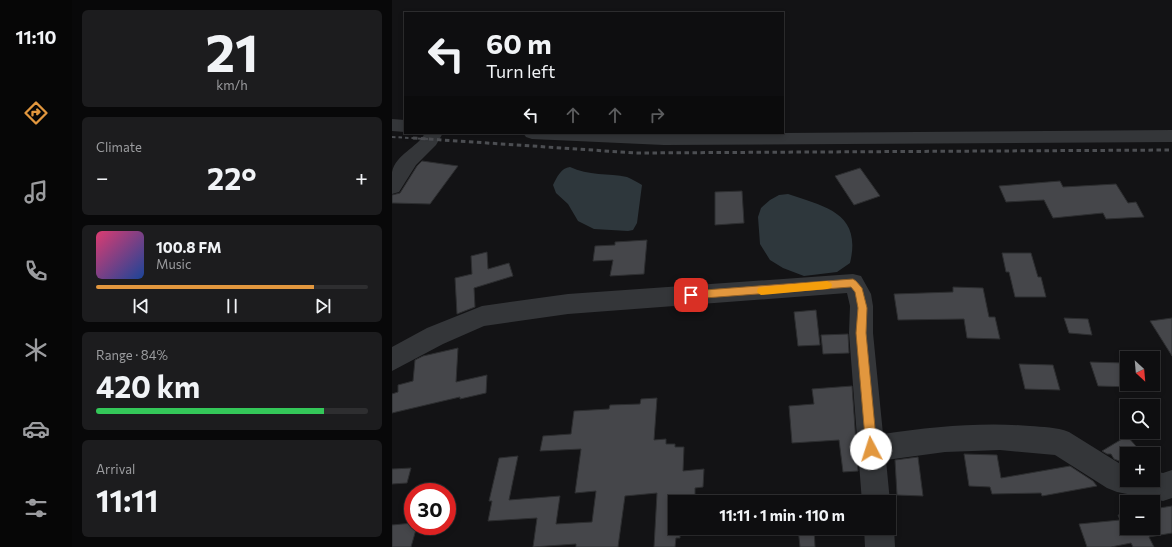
<!DOCTYPE html>
<meta charset="utf-8">
<style>
body{margin:0;font-family:Commissioner,sans-serif;background:#1c1c1e;color:#f1f3f6;height:100vh;display:flex;flex-direction:column;font-size:15px;white-space:nowrap}
*{box-sizing:border-box;margin:0}
p{font-size:13px;color:#9b9c9f}
.icon{flex:none;width:22px;height:22px;fill:none;stroke:currentColor;stroke-width:2;stroke-linecap:round;stroke-linejoin:round}
.map{position:relative;flex:1;overflow:hidden}
.details{display:flex;flex-direction:column;gap:10px;padding:10px;background:#080809;width:320px}
.details>*{flex:none}
.top-card{position:absolute;left:12px;top:12px;width:380px;height:122px;border-radius:0px;box-shadow:0 2px 6px #0003,0 0 0 1px #2e2e30;background:#0e0e10;color:#f1f3f6;overflow:hidden}
.needle{width:26px;rotate:154deg}
.fabs{position:absolute;left:728px;top:351px;display:grid;gap:8px}
.fabs a{display:grid;place-items:center;width:40px;height:40px;border-radius:0px;background:#0e0e10;box-shadow:0 2px 6px #0003,0 0 0 1px #2e2e30;font-size:20px}
.speed{position:absolute;left:12px;top:483px;display:flex;gap:8px;font-size:20px;font-weight:700;text-align:center}
.speed>*{display:grid;place-content:center;width:52px;height:52px;border-radius:50%;background:#0e0e10;box-shadow:0 2px 6px #0003,0 0 0 1px #2e2e30;line-height:1}
.speed .limit{border:6px solid #d22;background:#fff;color:#111}
.pin{position:absolute;display:grid;place-items:center;width:34px;height:34px;color:#fff;margin:-17px;border-radius:8px;box-shadow:0 2px 6px #0006}
.me{position:absolute;width:44px;margin:-22px;rotate:355deg;stroke-linejoin:round;filter:drop-shadow(0 0 3px #0008)}
.turn{display:flex;align-items:center;gap:14px;height:84px;padding:0 16px;font-size:18px}
.turn .icon{width:52px;height:52px;stroke-width:2.5}
.turn b{display:block;font-size:28px;line-height:34px}
.lanes{display:flex;align-items:center;height:38px;padding:0 16px;background:#0003;justify-content:center;gap:20px;direction:ltr}
.lanes .off{opacity:.35}
.big{font-size:30px;font-weight:700;line-height:1.1}
.details .card{flex:1;display:flex;flex-direction:column;justify-content:center;gap:6px;min-width:0;padding:0 14px;border-radius:6px;background:#1c1c1e}
.details .dial{align-items:center;gap:0}
.dial b{font-size:52px;line-height:1}
.song{display:flex;align-items:center;gap:12px}
.cover{width:48px;height:48px;border-radius:6px;background:linear-gradient(135deg,hsl(340 70% 55%),hsl(220 70% 35%))}
.played{height:4px;border-radius:2px;background:linear-gradient(90deg,#e2973e 80%,#2e2e30 80%)}
.keys{display:flex;justify-content:space-around;direction:ltr}
.heat{display:flex;justify-content:space-between;align-items:center;font-size:22px;direction:ltr}
.charge{height:6px;border-radius:3px;background:linear-gradient(90deg,#34c759 84%,#2e2e30 0)}
.trip{position:absolute;left:276px;top:495px;width:228px;height:40px;border-radius:0px;background:#0e0e10;box-shadow:0 2px 6px #0003,0 0 0 1px #2e2e30;font-weight:700;line-height:40px;text-align:center}
main{display:flex;flex:1;min-height:0}
.tabs{display:flex;flex-direction:column;width:72px;justify-content:space-around;align-items:center;background:#060606;color:#9b9c9f}
.tabs .icon{width:28px;height:28px}
.tabs .active{color:#e2973e}
.tabs b{font-size:18px;color:#f1f3f6}
.map>svg:first-child{display:block}
</style>
<main>
<nav class="tabs">
<b>11:10</b>
<svg class="icon active" aria-label="directions" viewBox="0 0 24 24"><path d="M12 3l9 9-9 9-9-9zM9 14v-3h6M13 9l2 2-2 2"/></svg>
<svg class="icon" aria-label="music" viewBox="0 0 24 24"><path d="M9 18V5l10-2v13"/><circle cx="6" cy="18" r="3"/><circle cx="16" cy="16" r="3"/></svg>
<svg class="icon" aria-label="phone" viewBox="0 0 24 24"><path d="M5 4h4l2 5-3 2q2 4 5 5l2-3 5 2v4C11 20 4 13 5 4z"/></svg>
<svg class="icon" aria-label="climate" viewBox="0 0 24 24"><path d="M12 3v18M4 7l16 10M4 17L20 7"/></svg>
<svg class="icon" aria-label="car" viewBox="0 0 24 24"><path d="M5 17H2v-5l4-1 3-4h7l3 4 3 1v5h-3M9 17h6M6 11h13"/><circle cx="7" cy="17" r="2"/><circle cx="17" cy="17" r="2"/></svg>
<svg class="icon" aria-label="filters" viewBox="0 0 24 24"><path d="M4 7h16M4 17h16"/><circle cx="9" cy="7" r="2"/><circle cx="15" cy="17" r="2"/></svg>
</nav>
<section class="details">
<div class="card dial"><b>21</b><p>km/h</p></div>
<div class="card"><p>Climate</p>
<div class="heat"><a>−</a><b class="big">22°</b><a>+</a></div>
</div>
<div class="card">
<div class="song"><i class="cover"></i><div><b>100.8 FM</b><p>Music</p></div></div>
<div class="played"></div>
<div class="keys"><svg class="icon" aria-label="previous" viewBox="0 0 24 24"><path d="M18 5L8 12l10 7zM5 5v14"/></svg><svg class="icon" aria-label="pause" viewBox="0 0 24 24"><path d="M8 5v14M16 5v14"/></svg><svg class="icon" aria-label="next" viewBox="0 0 24 24"><path d="M6 5l10 7-10 7zM19 5v14"/></svg></div>
</div>
<div class="card"><p>Range · 84%</p><b class="big">420 km</b><div class="charge"></div></div>
<div class="card"><p>Arrival</p><b class="big">11:11</b></div>
</section>
<div class="map">
<svg width="780" height="547" viewBox="0 0 780 547">
<rect width="100%" height="100%" fill="#131315"/>
<!-- water -->
<g fill="#2e373c">
<path d="M178,167C196,176 217,173 235,177C240,179 245,182 250,185L245,223L241,230L236,231L202,229L186,221L176,204L164,193L161,185C165,177 169,168 178,167Z"/>
<path d="M396,194C434,207 470,213 458,263L445,272L412,276L391,268L378,260L368,244L366,217L369,208L378,200L387,195Z"/>
</g>
<!-- building -->
<g fill="#45464a" stroke="#2d2e30">
<polygon points="30,161 66,166 38,204 0,203 0,195 8,193 25,166"/>
<polygon points="468,168 488,196 462,205 443,176"/>
<polygon points="668,181 671,187 724,184 736,203 744,202 752,217 714,219 711,213 661,218 652,200 614,202 607,186"/>
<polygon points="350,191 352,223 323,225 323,192"/>
<polygon points="255,240 252,274 218,276 221,260 201,261 203,246 223,245 223,242"/>
<polygon points="95,252 96,269 117,263 121,276 82,288 83,307 65,314 63,278 80,274 79,256"/>
<polygon points="610,253 639,253 646,277 649,277 654,297 623,297 617,272 614,272"/>
<polygon points="561,287 591,288 597,317 603,317 608,339 575,338 572,319 506,320 502,294 561,292"/>
<polygon points="424,310 428,345 406,346 402,312"/>
<polygon points="672,318 696,319 700,335 677,333"/>
<polygon points="780,318 780,356 758,321"/>
<polygon points="456,334 457,353 431,354 429,335"/>
<polygon points="66,348 64,382 95,375 94,393 68,399 68,397 0,413 0,394 6,392 6,385 21,381 23,360 31,356"/>
<polygon points="698,362 732,363 735,372 735,384 739,384 741,387 706,386"/>
<polygon points="627,364 661,365 668,390 633,389"/>
<polygon points="460,386 466,471 451,472 447,440 400,443 397,406 422,404 420,389"/>
<polygon points="265,398 262,440 274,439 274,444 283,444 283,447 292,447 291,471 312,469 311,487 303,488 303,502 283,502 283,528 288,528 288,538 284,538 283,547 262,547 265,493 233,496 226,547 184,547 184,544 141,547 145,518 96,521 100,501 97,501 107,458 126,456 117,500 168,496 164,524 200,522 204,491 183,493 189,449 148,451 151,436 179,434 182,411 217,409 218,405 248,404 249,399"/>
<polygon points="735,436 751,454 735,454 735,464 722,459 719,454 715,454 710,451"/>
<polygon points="572,454 605,455 609,478 678,466 701,481 705,486 650,496 649,493 600,494 598,487 577,486"/>
<polygon points="526,457 531,496 505,495 503,460"/>
<polygon points="19,468 15,483 0,484 0,469"/>
<polygon points="780,506 780,533 757,537 762,547 741,547 739,543 719,547 695,547 687,524 728,520 726,515 735,514 735,528 761,528 761,509"/>
<polygon points="21,523 21,526 25,526 19,547 0,547 0,525"/>
<polygon points="406,528 422,528 423,547 408,547"/>
</g>
<g fill="none" stroke-linecap="round" stroke-linejoin="round">
<!-- minor -->
<g fill="#343639" fill-rule="evenodd">
<polygon points="0,119 13,120 13,132 0,131"/>
<polygon points="780,130 780,142 272,145 140,139 134,137 131,133 391,133"/>
<path d="M33,133H51L44,145L24,165L7,192L0,194C0,187 0,178 0,172C4,154 25,148 33,133Z"/>
<path d="M461,274L469,276L479,294L481,306V333L491,434C540,427 588,422 638,426C651,427 664,427 677,432L730,465L735,466V480H761V471L771,473L780,470V498L771,501L725,492L715,488L663,455L608,450L553,452L494,460L498,502L497,505V502H470L457,333L458,306L455,293L176,314L92,326L51,344L0,371V347L35,328L90,306L176,294Z"/>
<polygon points="497,517 502,528 503,547 473,547 472,528 497,528"/>
</g>
<!-- rail-far1 -->
<polyline stroke="#4c4e52" stroke-width="2" stroke-dasharray="3.5 3" stroke-linecap="butt" points="0,137 36,139"/>
<!-- rail -->
<polyline stroke="#4c4e52" stroke-width="3" stroke-dasharray="4.5 3.5" stroke-linecap="butt" points="21,138 244,153 780,150"/>
</g>
<!-- route -->
<polygon fill="#e2973e" stroke="#936228" points="461,279 464,281 470,288 475,308 474,333 485,449 483,453 479,455 475,453 474,449 464,333 466,308 463,292 459,287 299,299 295,298 294,295 295,293 299,291"/>
<!-- slow -->
<polygon fill="#f59e0b" points="435,281 439,283 440,285 439,288 435,289 369,295 366,293 365,291 366,288 369,287"/>
</svg>
<div class="fabs">
<a><svg class="needle" viewBox="-14 -14 28 28"><path d="M0-13l5 13h-10z" fill="#e53935"/><path d="M0 13l5-13h-10z" fill="#9b9c9f"/></svg></a>
<a><svg class="icon" aria-label="search" viewBox="0 0 24 24"><circle cx="10" cy="10" r="6"/><path d="M15 15l6 6"/></svg></a>
<a>+</a>
<a>−</a>
</div>
<div class="speed"><div class="limit">30</div></div>
<div class="pin" style="left:299px;top:295px;background:#d93025"><svg class="icon" aria-label="arrive" viewBox="0 0 24 24"><path d="M6 21V4h12l-3 4 3 4H6"/></svg></div>
<svg class="me" style="left:479px;top:449px" viewBox="-20 -20 40 40"><circle r="19" fill="#fff"/><path d="M0-13L10 11 0 6-10 11z" fill="#e2973e"/></svg>
<div class="trip">11:11 · 1 min · 110 m</div>
<div class="top-card">
<div class="turn"><svg class="icon" aria-label="left" viewBox="0 0 24 24"><path d="M17 20v-9H6M10 6l-5 5 5 5"/></svg><div><b>60 m</b>Turn left</div></div>
<div class="lanes"><svg class="icon" aria-label="left" viewBox="0 0 24 24"><path d="M17 20v-9H6M10 6l-5 5 5 5"/></svg><svg class="icon off" aria-label="ahead" viewBox="0 0 24 24"><path d="M12 20V5M6 11l6-6 6 6"/></svg><svg class="icon off" aria-label="ahead" viewBox="0 0 24 24"><path d="M12 20V5M6 11l6-6 6 6"/></svg><svg class="icon off" aria-label="right" viewBox="0 0 24 24"><path d="M7 20v-9h11M14 6l5 5-5 5"/></svg></div>
</div>
</div>
</main>
